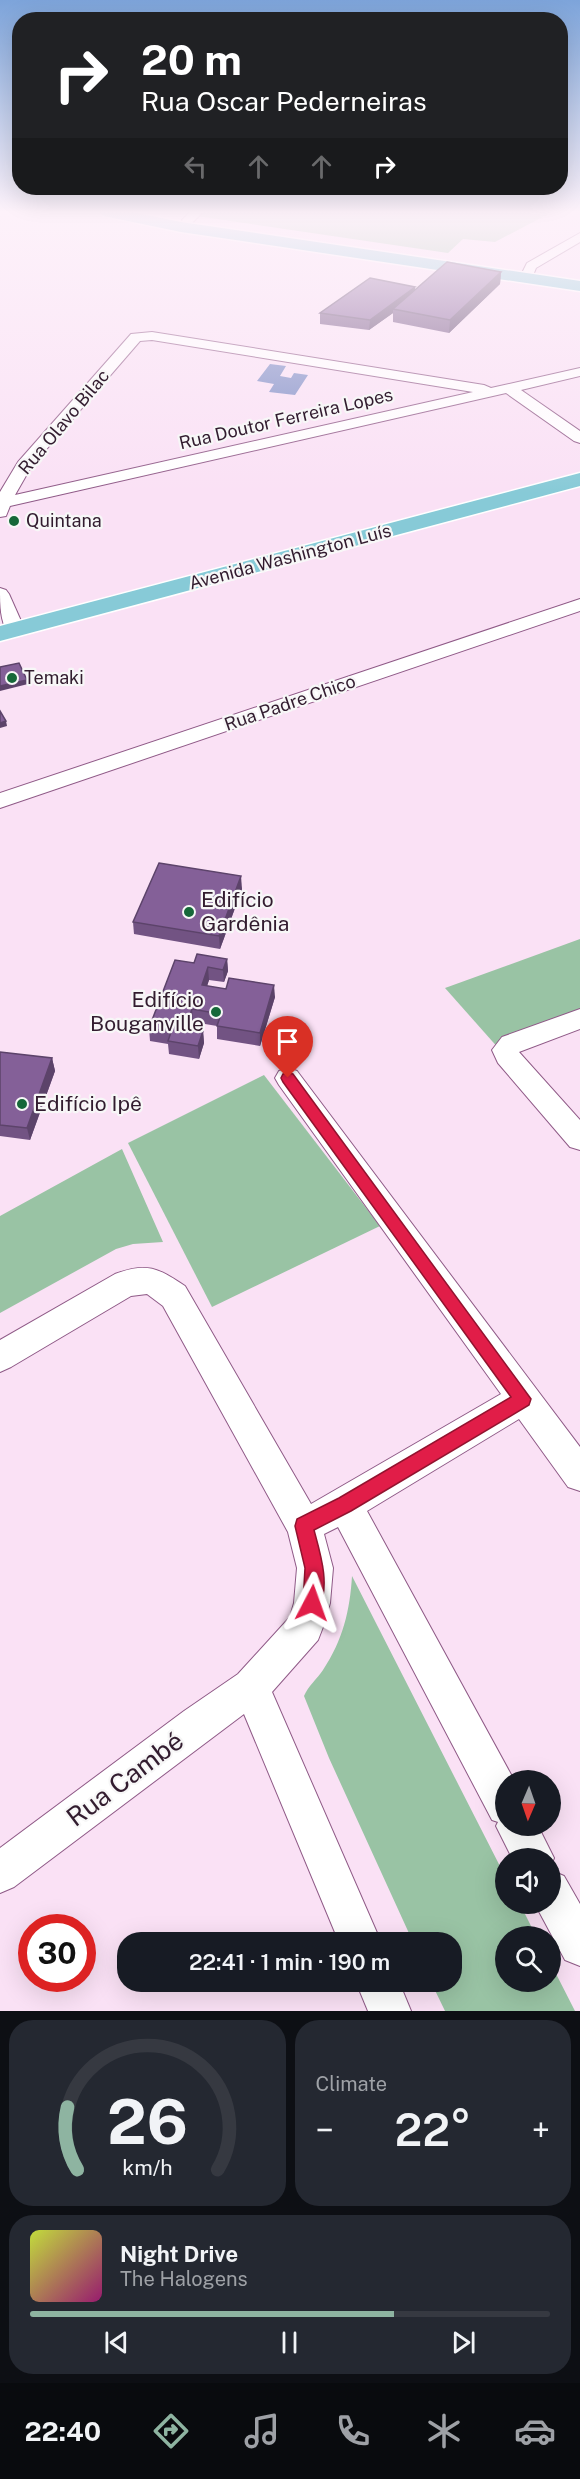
<!DOCTYPE html>
<meta charset="utf-8">
<style>
body{margin:0;font-family:"Public Sans",sans-serif;background:#242831;color:#f1f3f6;height:100vh;display:flex;flex-direction:column;font-size:22px;white-space:nowrap}
*{box-sizing:border-box;margin:0}
p{font-size:20px;color:#9ea1a6}
.icon{flex:none;width:33px;height:33px;fill:none;stroke:currentColor;stroke-width:2;stroke-linecap:round;stroke-linejoin:round}
.map{position:relative;height:2011px;overflow:hidden}
.drawer{display:flex;flex-direction:column;gap:9px;padding:9px;background:#0d0f14;flex:1}
.drawer>*{flex:none}
.guide{position:absolute;left:12px;top:12px;width:556px;height:183px;border-radius:24px;box-shadow:0 6px 24px #0002;background:#202124;color:#fff;overflow:hidden}
.needle{width:39px;rotate:182deg}
.tools{position:absolute;left:495px;top:1770px;display:grid;gap:12px}
.tools a{display:grid;place-items:center;width:66px;height:66px;border-radius:50%;background:#171b24;box-shadow:0 6px 24px #0002;font-size:30px}
.speed{position:absolute;left:18px;top:1914px;display:flex;gap:12px;font-size:30px;font-weight:700;text-align:center}
.speed>*{display:grid;place-content:center;width:78px;height:78px;border-radius:50%;background:#171b24;box-shadow:0 6px 24px #0002;line-height:1}
.speed .limit{border:9px solid #d22;background:#fff;color:#111}
.pin{position:absolute;display:grid;place-items:center;width:51px;height:51px;color:#fff;margin:-62px -26px;border-radius:50% 50% 50% 0;rotate:-45deg;box-shadow:0 0 6px #0007}
.pin .icon{rotate:45deg}
.me{position:absolute;width:66px;margin:-33px;rotate:4deg;stroke-linejoin:round;filter:drop-shadow(0 0 4px #0008)}
.turn{display:flex;align-items:center;gap:21px;height:126px;padding:0 30px;font-size:27px}
.turn .icon{width:78px;height:78px;stroke-width:2.5}
.turn b{display:block;font-size:42px;line-height:51px}
.lanes{display:flex;align-items:center;height:57px;padding:0 30px;background:#0003;justify-content:center;gap:30px;direction:ltr}
.lanes .off{opacity:.35}
.big{font-size:45px;font-weight:600;line-height:1.1}
.drawer .widget{flex:1;display:flex;flex-direction:column;justify-content:center;gap:9px;min-width:0;padding:0 21px;border-radius:24px;background:#242831}
.drawer .dial{align-items:center;gap:0}
.dial svg{height:156px;overflow:visible;fill:none;stroke:#363941;stroke-width:7;stroke-linecap:round;text-anchor:middle}
.dial text{fill:#f1f3f6;stroke:none}
.song{display:flex;align-items:center;gap:18px}
.cover{width:72px;height:72px;border-radius:9px;background:linear-gradient(135deg,hsl(70 70% 55%),hsl(320 70% 35%))}
.played{height:6px;border-radius:3px;background:linear-gradient(90deg,#8eb4a1 70%,#363941 70%)}
.keys{display:flex;justify-content:space-around;direction:ltr}
.heat{display:flex;justify-content:space-between;align-items:center;font-size:33px;direction:ltr}
.drawer .tiles{flex:1;display:grid;gap:9px;grid-template-columns:1fr 1fr}
.widget:last-child{grid-column:span 2}
.trip{position:absolute;left:117px;top:1932px;width:345px;height:60px;border-radius:24px;background:#171b24;box-shadow:0 6px 24px #0002;font-weight:600;line-height:60px;text-align:center}
.tabs{display:flex;height:96px;justify-content:space-around;align-items:center;background:#090b0e;color:#9ea1a6}
.tabs .icon{width:42px;height:42px}
.tabs .selected{color:#8eb4a1}
.tabs b{font-size:27px;color:#f1f3f6}
.map>svg:first-child{display:block}
</style>
<div class="map">
<svg width="580" height="2011" viewBox="0 0 580 2011">
<rect width="100%" height="100%" fill="#fae1f5"/>
<!-- green -->
<g fill="#99c3a4">
<polygon points="203,211 554,211 495,242 463,239 448,253 197,216"/>
<polygon points="580,939 580,1019 500,1050 445,988"/>
<polygon points="264,1075 380,1226 212,1307 128,1143"/>
<polygon points="122,1149 163,1242 133,1244 116,1249 0,1313 0,1216"/>
<path d="M352,1576L505,1876L506,1904H520L536,1936H506V1982H550L551,1964L575,2011H445L431,1982H452V1942H413L329,1758L304,1696C308,1686 317,1679 323,1670C343,1640 350,1610 352,1576Z"/>
</g>
<!-- water -->
<polygon fill="#7d8cc5" points="270,364 286,366 280,376 291,378 294,373 308,375 295,395 269,392 274,384 257,381"/>
<g fill="none" stroke-linecap="round" stroke-linejoin="round">
<defs>
<g id="street">
<polygon points="191,211 204,211 192,223 184,223 182,220"/>
<polygon points="580,233 580,242 536,268 531,280 521,280 520,277 527,263"/>
<path d="M152,332L484,385L491,388L580,368V376L521,390L580,431V443L574,441L506,393L10,506L6,516L0,517V492L18,462L131,334ZM152,340L473,392L15,495L31,467L140,341Z"/>
<path d="M0,588L6,590L9,594L25,630L22,634H8C0,620 0,605 0,588Z"/>
<polygon points="580,599 580,611 0,808 0,793"/>
<polygon points="580,1009 580,1029 519,1052 580,1120 580,1150 570,1147 498,1063 492,1050 502,1037"/>
<path d="M288,1068L297,1071L580,1447V1491L568,1487L519,1419L367,1511L514,1780H506V1826H538L554,1858L550,1867V1858H512L496,1826L498,1822L492,1820L338,1527L324,1534L333,1568L330,1603L323,1627L318,1640L272,1692L381,1942H339L244,1714L14,1887L0,1893V1848L184,1711L238,1674L290,1617L294,1603L297,1568L288,1532L163,1306L147,1294L131,1296L11,1367L0,1372V1340L115,1274C147,1262 158,1268 185,1286L311,1504L501,1394L279,1085L275,1078L279,1071Z"/>
<polygon points="550,1870 564,1876 580,1904 580,1966 565,1960 535,1904 550,1904"/>
<polygon points="356,1982 399,1982 411,2011 368,2011"/>
</g>
<g id="primary">
<polygon points="97,211 127,211 181,222 580,281 580,291 181,232 104,216"/>
<polygon points="580,473 580,486 0,641 0,626"/>
</g>
</defs>
<!-- street casing -->
<use href="#street" stroke="#8f5a87" stroke-width="2"/>
<!-- primary casing -->
<use href="#primary" stroke="#fff" stroke-width="3"/>
<!-- street -->
<use href="#street" fill="#fff" fill-rule="evenodd"/>
<!-- primary -->
<use href="#primary" fill="#87cad7" fill-rule="evenodd"/>
</g>
<!-- wall -->
<g fill="#725383">
<polygon points="501,272 500,284 449,333 393,322 393,313 369,330 320,324 320,313 415,287 415,290"/>
<polygon points="242,889 220,949 134,934 133,922"/>
<polygon points="227,959 228,971 224,982 209,980 207,986 275,997 260,1046 217,1039 217,1026 193,1022 190,1029 203,1031 204,1043 199,1059 169,1054 168,1044 150,1041 149,1028 194,963"/>
<polygon points="0,1052 52,1058 55,1071 30,1140 0,1136"/>
</g>
<!-- shaded-wall -->
<g fill="#5c436a">
<polygon points="501,272 500,284 449,333 450,320"/>
<polygon points="415,287 414,297 393,309 393,313 369,330 370,320"/>
<polygon points="27,680 28,684 0,691 0,686"/>
<polygon points="6,721 7,726 0,728 0,723"/>
<polygon points="241,876 242,889 220,949 219,936"/>
<polygon points="227,959 228,971 224,982 223,970"/>
<polygon points="208,967 209,980 203,998 202,985"/>
<polygon points="274,985 275,997 260,1046 260,1033"/>
<polygon points="192,1009 193,1022 186,1040 185,1028"/>
<polygon points="203,1031 204,1043 199,1059 198,1046"/>
<polygon points="52,1058 55,1071 30,1140 27,1128"/>
</g>
<!-- building -->
<g fill="#846098" stroke="#5c436a" stroke-width="1.5">
<polygon points="447,262 501,272 450,320 393,309"/>
<polygon points="370,278 415,287 370,320 320,313"/>
<polygon points="19,663 27,680 0,686 0,667"/>
<polygon points="0,711 6,721 0,723"/>
<polygon points="159,863 241,876 219,936 133,922"/>
<polygon points="197,954 227,959 223,970 208,967 202,985 226,989 229,978 274,985 260,1033 217,1026 221,1014 192,1009 185,1028 203,1031 198,1046 168,1041 171,1032 149,1028 175,960 194,963"/>
<polygon points="0,1052 52,1058 27,1128 0,1125"/>
</g>
<!-- sky -->
<linearGradient id="sky" x2="0" y2="1"><stop stop-color="#7da4da"/><stop offset="0.43" stop-color="#fdf2fa"/><stop offset="1" stop-color="#fdf2fa" stop-opacity="0"/></linearGradient>
<rect width="580" height="493" fill="url(#sky)"/>
<!-- route -->
<path fill="#e11d48" stroke="#92132f" stroke-width="1.5" d="M288,1073L293,1074L531,1399L529,1405L351,1511L314,1530C321,1556 330,1584 319,1610L312,1613L306,1610L303,1603L305,1568L295,1526L297,1519L339,1498L511,1397L283,1082L281,1078L283,1074Z"/>
<!-- markers -->
<g fill="#166839" stroke="#f7f7f7" stroke-width="2">
<circle cx="14" cy="521" r="6"/>
<circle cx="12" cy="678" r="6"/>
<circle cx="189" cy="912" r="6"/>
<circle cx="216" cy="1012" r="6"/>
<circle cx="22" cy="1104" r="6"/>
</g>
<g text-anchor="middle" stroke-width="4.5" stroke-linejoin="round" paint-order="stroke">
<!-- far-street labels -->
<g font-size="18" fill="#321c2f" stroke="#f7f7f7">
<text transform="translate(286 419) rotate(-13)" y="6">Rua Doutor Ferreira Lopes</text>
<text transform="translate(64 422) rotate(-50)" y="6">Rua Olavo Bilac</text>
<text transform="translate(290 557) rotate(-15)" y="6">Avenida Washington Luís</text>
<text transform="translate(290 703) rotate(-19)" y="6">Rua Padre Chico</text>
</g>
<!-- far-poi labels -->
<g font-size="18" fill="#321c2f" stroke="#f7f7f7" text-anchor="start">
<text x="26" y="527">Quintana</text>
<text x="24" y="684">Temaki</text>
</g>
<!-- poi labels -->
<g font-size="21" fill="#321c2f" stroke="#f7f7f7" text-anchor="start">
<text x="201" y="907">Edifício<tspan x="201" dy="24">Gardênia</tspan></text>
<text x="204" y="1007" text-anchor="end">Edifício<tspan x="204" dy="24">Bouganville</tspan></text>
<text x="34" y="1111">Edifício Ipê</text>
</g>
<!-- near-street labels -->
<g font-size="26" fill="#321c2f" stroke="#f7f7f7">
<text transform="translate(125 1779) rotate(-37)" y="9">Rua Cambé</text>
</g>
</g>
</svg>
<div class="tools">
<a><svg class="needle" viewBox="-14 -14 28 28"><path d="M0-13l5 13h-10z" fill="#e53935"/><path d="M0 13l5-13h-10z" fill="#9ea1a6"/></svg></a>
<a><svg class="icon" aria-label="sound" viewBox="0 0 24 24"><path d="M4 9h4l5-4v14l-5-4H4zM17 9q2 3 0 6"/></svg></a>
<a><svg class="icon" aria-label="search" viewBox="0 0 24 24"><circle cx="10" cy="10" r="6"/><path d="M15 15l6 6"/></svg></a>
</div>
<div class="speed"><div class="limit">30</div></div>
<div class="pin" style="left:288px;top:1078px;background:#d93025"><svg class="icon" aria-label="arrive" viewBox="0 0 24 24"><path d="M6 21V4h12l-3 4 3 4H6"/></svg></div>
<svg class="me" style="left:312px;top:1603px" viewBox="-20 -20 40 40"><path d="M0-17L14 15 0 8-14 15z" fill="#e11d48" stroke="#fff" stroke-width="4"/></svg>
<div class="trip">22:41 · 1 min · 190 m</div>
<div class="guide">
<div class="turn"><svg class="icon" aria-label="right" viewBox="0 0 24 24"><path d="M7 20v-9h11M14 6l5 5-5 5"/></svg><div><b>20 m</b>Rua Oscar Pederneiras</div></div>
<div class="lanes"><svg class="icon off" aria-label="left" viewBox="0 0 24 24"><path d="M17 20v-9H6M10 6l-5 5 5 5"/></svg><svg class="icon off" aria-label="ahead" viewBox="0 0 24 24"><path d="M12 20V5M6 11l6-6 6 6"/></svg><svg class="icon off" aria-label="ahead" viewBox="0 0 24 24"><path d="M12 20V5M6 11l6-6 6 6"/></svg><svg class="icon" aria-label="right" viewBox="0 0 24 24"><path d="M7 20v-9h11M14 6l5 5-5 5"/></svg></div>
</div>
</div>
<section class="drawer">
<div class="tiles">
<div class="widget dial"><svg viewBox="0 0 100 80">
<path d="M14 69A42 42 0 1 1 86 69"/>
<path d="M14 69A42 42 0 0 1 9 37" stroke="#8eb4a1"/>
<text x="50" y="56" font-size="32" font-weight="700">26</text>
<text x="50" y="72" font-size="11">km/h</text>
</svg></div>
<div class="widget"><p>Climate</p>
<div class="heat"><a>−</a><b class="big">22°</b><a>+</a></div>
</div>
<div class="widget">
<div class="song"><i class="cover"></i><div><b>Night Drive</b><p>The Halogens</p></div></div>
<div class="played"></div>
<div class="keys"><svg class="icon" aria-label="previous" viewBox="0 0 24 24"><path d="M18 5L8 12l10 7zM5 5v14"/></svg><svg class="icon" aria-label="pause" viewBox="0 0 24 24"><path d="M8 5v14M16 5v14"/></svg><svg class="icon" aria-label="next" viewBox="0 0 24 24"><path d="M6 5l10 7-10 7zM19 5v14"/></svg></div>
</div>
</div>
</section>
<nav class="tabs">
<b>22:40</b>
<svg class="icon selected" aria-label="directions" viewBox="0 0 24 24"><path d="M12 3l9 9-9 9-9-9zM9 14v-3h6M13 9l2 2-2 2"/></svg>
<svg class="icon" aria-label="music" viewBox="0 0 24 24"><path d="M9 18V5l10-2v13"/><circle cx="6" cy="18" r="3"/><circle cx="16" cy="16" r="3"/></svg>
<svg class="icon" aria-label="phone" viewBox="0 0 24 24"><path d="M5 4h4l2 5-3 2q2 4 5 5l2-3 5 2v4C11 20 4 13 5 4z"/></svg>
<svg class="icon" aria-label="climate" viewBox="0 0 24 24"><path d="M12 3v18M4 7l16 10M4 17L20 7"/></svg>
<svg class="icon" aria-label="car" viewBox="0 0 24 24"><path d="M5 17H2v-5l4-1 3-4h7l3 4 3 1v5h-3M9 17h6M6 11h13"/><circle cx="7" cy="17" r="2"/><circle cx="17" cy="17" r="2"/></svg>
</nav>
